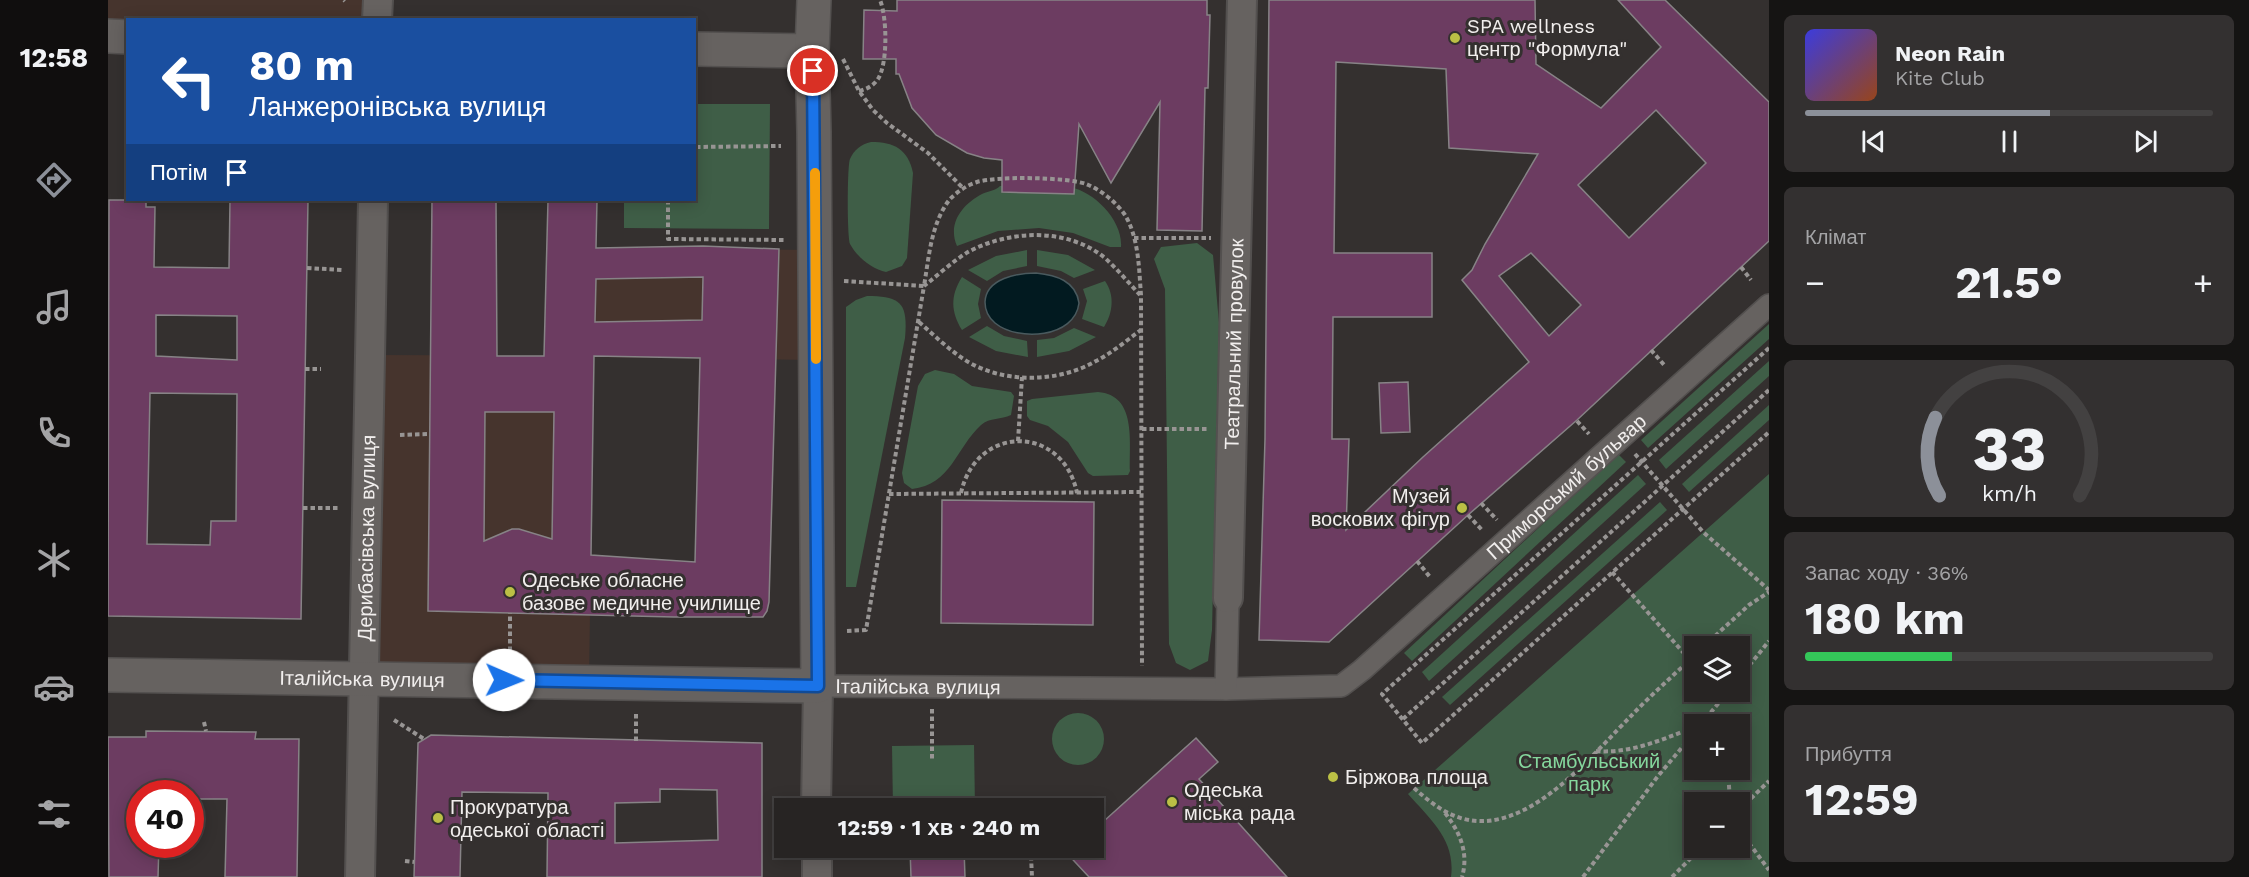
<!DOCTYPE html>
<html lang="uk">
<meta charset="utf-8">
<style>
body{margin:0;font-family:"Work Sans",sans-serif;background:#333030;color:#f1f3f6;height:100vh;display:flex;flex-direction:column;font-size:22px;white-space:nowrap}
*{box-sizing:border-box;margin:0}
p{font-size:20px;color:#a4a4a6}
.icon{flex:none;width:33px;height:33px;fill:none;stroke:currentColor;stroke-width:2;stroke-linecap:round;stroke-linejoin:round}
.map{position:relative;flex:1;overflow:hidden}
.panel{display:flex;flex-direction:column;gap:15px;padding:15px;background:#151413;width:480px}
.panel>*{flex:none}
.guide{position:absolute;left:18px;top:18px;width:570px;height:183px;border-radius:0px;box-shadow:0 3px 15px #0003,0 0 0 2px #434141;background:#1a4fa0;color:#fff;overflow:hidden}
.tools{position:absolute;left:1576px;top:636px;display:grid;gap:12px}
.tools a{display:grid;place-items:center;width:66px;height:66px;border-radius:0px;background:#272423;box-shadow:0 3px 15px #0003,0 0 0 2px #434141;font-size:30px}
.speed{position:absolute;left:18px;top:780px;display:flex;gap:12px;font-size:30px;font-weight:700;text-align:center}
.speed>*{display:grid;place-content:center;width:78px;height:78px;border-radius:50%;background:#272423;box-shadow:0 3px 15px #0003,0 0 0 2px #434141;line-height:1}
.speed .limit{border:9px solid #d22;background:#fff;color:#111}
.pin{position:absolute;display:grid;place-items:center;width:51px;height:51px;color:#fff;margin:-26px;border:3px solid #fff;border-radius:50%;box-shadow:0 2px 6px #0007}
.me{position:absolute;width:66px;margin:-33px;rotate:91deg;stroke-linejoin:round;filter:drop-shadow(0 0 4px #0008)}
.turn{display:flex;align-items:center;gap:21px;height:126px;padding:0 24px;font-size:27px}
.turn .icon{width:78px;height:78px;stroke-width:2.5}
.turn b{display:block;font-size:42px;line-height:51px}
.then{display:flex;align-items:center;height:57px;padding:0 24px;background:#0003;gap:12px;font-size:22px}
.big{font-size:45px;font-weight:700;line-height:1.1}
.panel .widget{flex:1;display:flex;flex-direction:column;justify-content:center;gap:9px;min-width:0;padding:0 21px;border-radius:9px;background:#333030}
.panel .dial{align-items:center;gap:0}
.dial svg{height:156px;overflow:visible;fill:none;stroke:#434141;stroke-width:7;stroke-linecap:round;text-anchor:middle}
.dial text{fill:#f1f3f6;stroke:none}
.song{display:flex;align-items:center;gap:18px}
.cover{width:72px;height:72px;border-radius:9px;background:linear-gradient(135deg,hsl(240 70% 55%),hsl(20 70% 35%))}
.played{height:6px;border-radius:3px;background:linear-gradient(90deg,#8c9099 60%,#434141 60%)}
.keys{display:flex;justify-content:space-around;direction:ltr}
.heat{display:flex;justify-content:space-between;align-items:center;font-size:33px;direction:ltr}
.charge{height:9px;border-radius:4px;background:linear-gradient(90deg,#34c759 36%,#434141 0)}
.trip{position:absolute;left:666px;top:798px;width:330px;height:60px;border-radius:0px;background:#272423;box-shadow:0 3px 15px #0003,0 0 0 2px #434141;font-weight:700;line-height:60px;text-align:center}
main{display:flex;flex:1;min-height:0}
.dock{display:flex;flex-direction:column;width:108px;justify-content:space-around;align-items:center;background:#100e0e;color:#a4a4a6}
.dock .icon{width:42px;height:42px}
.dock .on{color:#8c9099}
.dock b{font-size:27px;color:#f1f3f6}
.map>svg:first-child{display:block}
</style>
<main>
<nav class="dock">
<b>12:58</b>
<svg class="icon on" aria-label="directions" viewBox="0 0 24 24"><path d="M12 3l9 9-9 9-9-9zM9 14v-3h6M13 9l2 2-2 2"/></svg>
<svg class="icon" aria-label="music" viewBox="0 0 24 24"><path d="M9 18V5l10-2v13"/><circle cx="6" cy="18" r="3"/><circle cx="16" cy="16" r="3"/></svg>
<svg class="icon" aria-label="phone" viewBox="0 0 24 24"><path d="M5 4h4l2 5-3 2q2 4 5 5l2-3 5 2v4C11 20 4 13 5 4z"/></svg>
<svg class="icon" aria-label="climate" viewBox="0 0 24 24"><path d="M12 3v18M4 7l16 10M4 17L20 7"/></svg>
<svg class="icon" aria-label="car" viewBox="0 0 24 24"><path d="M5 17H2v-5l4-1 3-4h7l3 4 3 1v5h-3M9 17h6M6 11h13"/><circle cx="7" cy="17" r="2"/><circle cx="17" cy="17" r="2"/></svg>
<svg class="icon" aria-label="filters" viewBox="0 0 24 24"><path d="M4 7h16M4 17h16"/><circle cx="9" cy="7" r="2"/><circle cx="15" cy="17" r="2"/></svg>
</nav>
<div class="map">
<svg width="1661" height="877" viewBox="0 0 1661 877">
<rect width="100%" height="100%" fill="#34302f"/>
<!-- commercial -->
<g fill="#46342d">
<polygon points="0,0 266,0 266,19 20,20 19,29 0,28"/>
<polygon points="488,248 705,250 705,360 486,357 481,679 262,673 266,355 486,356"/>
</g>
<!-- green -->
<g fill="#3f5e47" fill-rule="evenodd">
<polygon points="587,104 662,104 661,229 516,228 516,200 586,200"/>
<path d="M763,142C786,142 800,149 805,173L799,258L794,266L778,272C764,269 749,257 742,244C739,238 739,166 742,159C746,150 753,144 763,142Z"/>
<path d="M892,186C911,186 945,184 962,187C987,192 1015,221 1013,247H1002L965,233L931,228L890,231L849,246C839,223 855,204 874,194C880,191 887,191 892,186Z"/>
<polygon points="1089,243 1105,255 1111,323 1104,630 1100,661 1082,670 1068,663 1061,644 1057,289 1046,259 1053,247"/>
<polygon points="919,250 919,266 895,271 879,281 860,270 888,256"/>
<polygon points="929,250 960,255 987,270 966,278 953,271 929,266"/>
<path d="M854,277L873,289L870,304L873,318L854,330C843,312 842,296 854,277Z"/>
<path d="M997,281C1007,295 1005,313 996,327L974,319L979,301L975,289Z"/>
<path d="M759,296C793,296 800,303 797,338L748,587H738V307L748,300Z"/>
<polygon points="1661,324 1661,339 1540,448 1533,440"/>
<polygon points="879,326 896,336 919,341 920,357 888,351 861,337"/>
<polygon points="966,328 988,337 961,351 929,357 929,340 946,338"/>
<polygon points="1661,361 1661,376 1558,469 1551,460"/>
<path d="M827,370L846,374L864,386L903,392L906,396L903,415C893,420 882,417 873,425C848,448 843,485 804,489L796,483L794,473L810,386L817,374Z"/>
<path d="M990,392C1029,395 1021,442 1022,471L1020,475L985,476L980,473L960,442L940,426L922,420L919,416V401L924,399Z"/>
<polygon points="1661,405 1661,420 1581,492 1574,484"/>
<polygon points="1510,454 1518,462 1304,661 1296,653"/>
<path d="M1661,474V877H1343C1348,840 1322,819 1300,794ZM1587,646H1632V692H1587ZM1587,724H1632V770H1587ZM1587,802H1632V848H1587Z"/>
<polygon points="1530,475 1538,484 1321,681 1314,672"/>
<polygon points="1552,502 1559,510 1342,705 1334,697"/>
<circle cx="970" cy="739" r="26"/>
<polygon points="866,745 867,808 785,808 784,746"/>
</g>
<!-- water -->
<path fill="#021a20" stroke="#4a5a5e" stroke-width="1.5" d="M928,273C948,275 968,281 971,303C967,338 910,342 887,323C881,318 877,310 877,302C878,278 910,273 928,273Z"/>
<!-- building -->
<g fill="#6c3c61" stroke="#878386" stroke-width="1.5" fill-rule="evenodd">
<polygon points="789,0 1099,0 1099,15 1102,15 1100,88 1097,88 1094,231 1049,230 1052,102 1003,183 971,124 966,194 894,192 894,160 876,158 859,153 828,135 804,108 791,74 788,74 788,59 755,59 756,10 789,11"/>
<path d="M1161,0H1427L1428,64L1493,108L1553,47L1510,0H1557L1661,102V241L1469,420L1360,515L1221,642L1151,640L1157,439ZM1228,62L1338,69L1341,148L1430,154L1377,244L1364,270L1354,280L1421,362L1315,457L1238,530L1241,439H1224L1225,317H1324V253H1226ZM1548,110L1598,163L1521,238L1470,185ZM1423,253L1473,305L1441,336L1391,276Z"/>
<path d="M1,200H38V207H47L46,267L121,268L122,200H200L193,619L0,616ZM48,315L129,316V360L48,356ZM42,393L129,394L128,521H103L102,545L39,544Z"/>
<path d="M324,200H388L389,356H436L440,200H489L488,248L595,246L671,249L661,602L659,611L655,617H566L320,611ZM595,277L594,320L487,322L488,279ZM486,356L592,358L587,562L483,555ZM377,412H446L444,539L411,529H404L376,541Z"/>
<polygon points="1300,382 1302,432 1273,433 1271,383"/>
<polygon points="834,500 986,502 985,625 833,623"/>
<polygon points="38,731 148,732 147,739 191,739 189,877 117,877 119,799 82,799 82,794 32,794 32,844 51,844 50,877 1,877 0,737 38,737"/>
<path d="M323,735L654,743V877H439L440,793L354,792L352,877H306L310,743ZM552,789L609,790L610,840L507,843V803L552,802Z"/>
<polygon points="1088,738 1110,762 1091,779 1179,877 981,877 954,848 986,848 986,830"/>
<polygon points="802,848 856,848 857,877 803,877"/>
</g>
<g fill="none" stroke-linecap="round" stroke-linejoin="round">
<defs>
<g id="pedestrian">
<path id="s1" d="M710,686L1118,689L1233,686L1254,670L1661,305"/>
<polyline points="1118,689 1120,598"/>
</g>
<g id="minor">
<polyline points="269,20 270,0"/>
<path id="s2" d="M1120,598L1134,0"/>
<polyline points="708,808 710,686"/>
<polyline points="709,848 709,877"/>
<path id="s3" d="M252,877L265,200"/>
</g>
<g id="tertiary">
<polyline points="0,36 20,37"/>
<polyline points="586,49 704,51"/>
<path id="s4" d="M0,675L710,686L706,132L704,51L706,0"/>
</g>
</defs>
<!-- pedestrian casing -->
<use href="#pedestrian" stroke="#53504f" stroke-width="24"/>
<!-- minor casing -->
<use href="#minor" stroke="#53504f" stroke-width="32"/>
<!-- tertiary casing -->
<use href="#tertiary" stroke="#53504f" stroke-width="36"/>
<!-- path -->
<g stroke="#989594" stroke-width="4" stroke-dasharray="4.5 3" stroke-linecap="butt">
<polyline points="236,0 237,1"/>
<polyline points="735,59 751,91 765,110 779,123 820,153 855,188"/>
<path d="M751,91C759,89 765,86 770,79C780,63 779,17 772,0"/>
<polyline points="586,138 588,147 586,157"/>
<polyline points="588,147 673,146"/>
<polyline points="560,200 560,239 678,240"/>
<polyline points="1026,238 1103,238"/>
<polyline points="1633,267 1643,280"/>
<polyline points="199,268 234,270"/>
<path d="M736,281L816,286C821,257 823,223 842,199C849,192 859,185 869,182C889,176 958,177 978,184C993,190 1008,202 1017,215C1031,238 1031,270 1033,295L1034,666"/>
<path d="M811,322C826,335 840,349 857,360C895,384 950,383 988,361C1004,353 1019,340 1033,330"/>
<polyline points="1661,348 1274,694 1314,743 1661,432"/>
<polyline points="1543,350 1557,366"/>
<polyline points="197,369 213,369"/>
<polyline points="1469,421 1481,434"/>
<polyline points="1034,429 1099,429"/>
<polyline points="292,435 322,434"/>
<polyline points="910,441 914,377"/>
<polyline points="1527,454 1595,532 1661,590"/>
<path d="M853,493C868,424 955,424 969,493"/>
<polyline points="781,494 1033,492"/>
<polyline points="1373,503 1389,520"/>
<polyline points="195,508 231,508"/>
<polyline points="1360,515 1374,530"/>
<polyline points="1309,561 1322,577"/>
<polyline points="1504,572 1582,660"/>
<path d="M739,631L758,630L816,286C830,275 845,261 860,252C901,230 959,227 997,258C1009,269 1021,283 1032,295"/>
<polyline points="1596,646 1641,605 1661,592"/>
<polyline points="402,651 402,613"/>
<polyline points="1632,677 1661,641"/>
<polyline points="824,709 824,759"/>
<polyline points="1295,719 1661,390"/>
<polyline points="286,720 316,739"/>
<polyline points="96,722 98,731"/>
<polyline points="1593,724 1620,692"/>
<polyline points="1599,724 1605,724"/>
<polyline points="528,741 528,712"/>
<path d="M1488,751C1523,754 1555,739 1587,727"/>
<polyline points="1620,770 1622,802"/>
<path d="M1306,788C1324,804 1344,820 1370,821C1429,824 1486,753 1524,715C1544,694 1566,675 1587,655"/>
<polyline points="1632,809 1661,781"/>
<path d="M1337,813C1352,832 1361,853 1354,877"/>
<polyline points="1632,831 1661,870"/>
<polyline points="923,856 924,877"/>
<polyline points="297,861 306,862"/>
<polyline points="1475,877 1550,776 1587,732"/>
<polyline points="1564,877 1593,848"/>
</g>
<!-- pedestrian -->
<use href="#pedestrian" stroke="#666260" stroke-width="21"/>
<!-- minor -->
<use href="#minor" stroke="#666260" stroke-width="28"/>
<!-- tertiary -->
<use href="#tertiary" stroke="#666260" stroke-width="33"/>
</g>
<g fill="none" stroke-linecap="round" stroke-linejoin="round">
<defs>
<polyline id="route" points="396,680 710,686 705,71"/>
</defs>
<!-- route casing -->
<use href="#route" stroke="#114b97" stroke-width="15"/>
<!-- route -->
<use href="#route" stroke="#1a73e8" stroke-width="10"/>
<!-- slow -->
<polyline stroke="#f59e0b" stroke-width="10" points="707,173 708,359"/>
</g>
<!-- markers -->
<g fill="#bbc045" stroke="#34302f" stroke-width="2">
<circle cx="1347" cy="38" r="6"/>
<circle cx="1354" cy="508" r="6"/>
<circle cx="402" cy="592" r="6"/>
<circle cx="1225" cy="777" r="6"/>
<circle cx="1064" cy="802" r="6"/>
<circle cx="330" cy="818" r="6"/>
</g>
<g text-anchor="middle" stroke-width="6" stroke-linejoin="round" paint-order="stroke">
<!-- poi labels -->
<g font-size="20" fill="#f1eeed" stroke="#34302f" text-anchor="start">
<text x="1359" y="33">SPA wellness<tspan x="1359" dy="23">центр "Формула"</tspan></text>
<text x="1342" y="503" text-anchor="end">Музей<tspan x="1342" dy="23">воскових фігур</tspan></text>
<text x="414" y="587">Одеське обласне<tspan x="414" dy="23">базове медичне училище</tspan></text>
<text x="1237" y="784">Біржова площа</text>
<text x="1076" y="797">Одеська<tspan x="1076" dy="23">міська рада</tspan></text>
<text x="342" y="814">Прокуратура<tspan x="342" dy="23">одеської області</tspan></text>
</g>
<!-- street labels -->
<g font-size="20" fill="#f1eeed" stroke="#34302f">
<text dy="7" stroke="none"><textPath href="#s2" startOffset="254">Театральний провулок</textPath></text>
<text dy="7" stroke="none"><textPath href="#s1" startOffset="824">Приморський бульвар</textPath></text>
<text dy="7" stroke="none"><textPath href="#s3" startOffset="339">Дерибасівська вулиця</textPath></text>
<text dy="7" stroke="none"><textPath href="#s4" startOffset="254">Італійська вулиця</textPath></text>
<text dy="7" stroke="none"><textPath href="#s1" startOffset="100">Італійська вулиця</textPath></text>
</g>
<!-- park labels -->
<g font-size="20" fill="#85d79d" stroke="#34302f">
<text x="1481" y="768">Стамбульський<tspan x="1481" dy="23">парк</tspan></text>
</g>
</g>
</svg>
<div class="tools">
<a><svg class="icon" aria-label="layers" viewBox="0 0 24 24"><path d="M12 4l9 5-9 5-9-5zM3 14l9 5 9-5"/></svg></a>
<a>+</a>
<a>−</a>
</div>
<div class="speed"><div class="limit">40</div></div>
<div class="pin" style="left:705px;top:71px;background:#d93025"><svg class="icon" aria-label="arrive" viewBox="0 0 24 24"><path d="M6 21V4h12l-3 4 3 4H6"/></svg></div>
<svg class="me" style="left:396px;top:680px" viewBox="-20 -20 40 40"><circle r="19" fill="#fff"/><path d="M0-13L10 11 0 6-10 11z" fill="#1a73e8"/></svg>
<div class="trip">12:59 · 1 хв · 240 m</div>
<div class="guide">
<div class="turn"><svg class="icon" aria-label="left" viewBox="0 0 24 24"><path d="M17 20v-9H6M10 6l-5 5 5 5"/></svg><div><b>80 m</b>Ланжеронівська вулиця</div></div>
<div class="then">Потім<svg class="icon" aria-label="arrive" viewBox="0 0 24 24"><path d="M6 21V4h12l-3 4 3 4H6"/></svg></div>
</div>
</div>
<section class="panel">
<div class="widget">
<div class="song"><i class="cover"></i><div><b>Neon Rain</b><p>Kite Club</p></div></div>
<div class="played"></div>
<div class="keys"><svg class="icon" aria-label="previous" viewBox="0 0 24 24"><path d="M18 5L8 12l10 7zM5 5v14"/></svg><svg class="icon" aria-label="pause" viewBox="0 0 24 24"><path d="M8 5v14M16 5v14"/></svg><svg class="icon" aria-label="next" viewBox="0 0 24 24"><path d="M6 5l10 7-10 7zM19 5v14"/></svg></div>
</div>
<div class="widget"><p>Клімат</p>
<div class="heat"><a>−</a><b class="big">21.5°</b><a>+</a></div>
</div>
<div class="widget dial"><svg viewBox="0 0 100 80">
<path d="M14 69A42 42 0 1 1 86 69"/>
<path d="M14 69A42 42 0 0 1 12 29" stroke="#8c9099"/>
<text x="50" y="56" font-size="32" font-weight="700">33</text>
<text x="50" y="72" font-size="11">km/h</text>
</svg></div>
<div class="widget"><p>Запас ходу · 36%</p><b class="big">180 km</b><div class="charge"></div></div>
<div class="widget"><p>Прибуття</p><b class="big">12:59</b></div>
</section>
</main>
